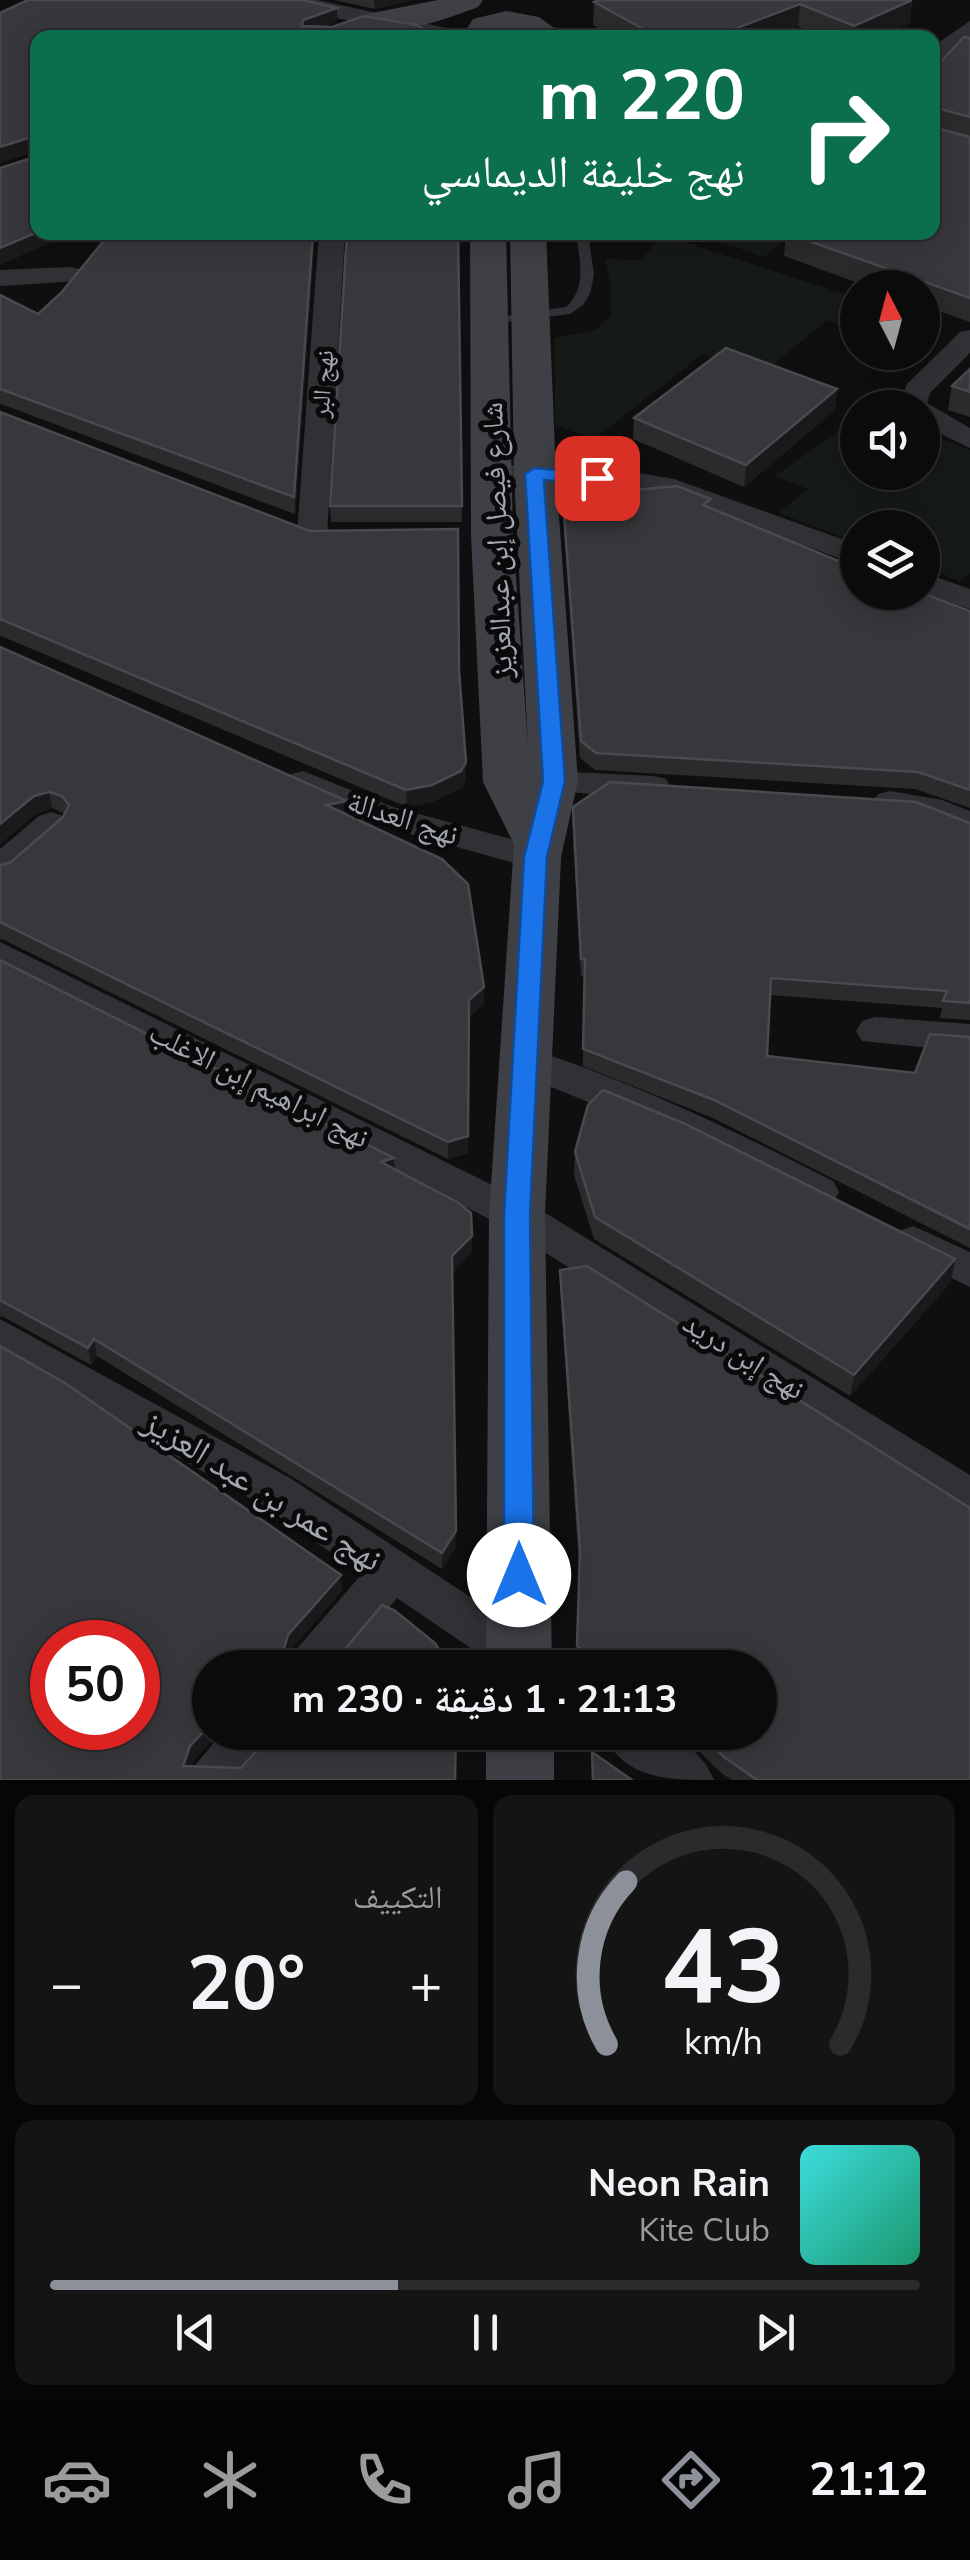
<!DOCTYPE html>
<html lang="ar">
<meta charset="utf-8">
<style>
body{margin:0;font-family:"Nunito Sans","Noto Naskh Arabic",sans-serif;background:#141415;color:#f1f3f6;direction:rtl;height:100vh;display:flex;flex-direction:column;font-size:38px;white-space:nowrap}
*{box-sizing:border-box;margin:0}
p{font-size:32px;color:#9a9b9d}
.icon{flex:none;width:55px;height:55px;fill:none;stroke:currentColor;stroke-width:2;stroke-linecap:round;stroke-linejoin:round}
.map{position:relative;height:1780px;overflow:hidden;direction:ltr}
.sheet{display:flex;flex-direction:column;gap:15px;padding:15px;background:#060607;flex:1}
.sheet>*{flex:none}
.guide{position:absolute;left:30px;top:30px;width:910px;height:210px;border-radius:20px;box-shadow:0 5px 25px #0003,0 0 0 2px #2b2b2d;direction:rtl;background:#0b6e4f;color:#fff;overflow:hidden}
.needle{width:65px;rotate:354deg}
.tools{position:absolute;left:840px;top:270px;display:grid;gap:20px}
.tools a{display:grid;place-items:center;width:100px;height:100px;border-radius:50%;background:#0b0b0c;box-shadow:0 5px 25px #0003,0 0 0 2px #2b2b2d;font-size:50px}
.speed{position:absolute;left:30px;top:1620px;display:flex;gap:20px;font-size:50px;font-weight:700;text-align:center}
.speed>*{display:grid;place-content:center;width:130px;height:130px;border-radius:50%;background:#0b0b0c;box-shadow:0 5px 25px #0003,0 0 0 2px #2b2b2d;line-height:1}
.speed .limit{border:15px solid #d22;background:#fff;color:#111}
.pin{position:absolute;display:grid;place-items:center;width:85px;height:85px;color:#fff;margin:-42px;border-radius:20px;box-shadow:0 5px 15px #0006}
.me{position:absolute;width:110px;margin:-55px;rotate:0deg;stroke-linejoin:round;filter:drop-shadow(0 0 8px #0008)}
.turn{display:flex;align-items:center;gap:35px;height:210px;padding:0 30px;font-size:45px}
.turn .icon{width:130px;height:130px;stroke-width:2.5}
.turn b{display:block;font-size:70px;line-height:85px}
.big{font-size:75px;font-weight:700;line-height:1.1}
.sheet .widget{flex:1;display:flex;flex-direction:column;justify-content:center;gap:15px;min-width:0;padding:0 35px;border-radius:20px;background:#141415}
.sheet .dial{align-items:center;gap:0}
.dial svg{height:260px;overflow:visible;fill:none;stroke:#2b2b2d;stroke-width:7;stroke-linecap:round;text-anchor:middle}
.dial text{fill:#f1f3f6;stroke:none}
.song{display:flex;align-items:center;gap:30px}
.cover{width:120px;height:120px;border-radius:15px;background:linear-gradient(135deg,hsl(180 70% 55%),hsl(160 70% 35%))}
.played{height:10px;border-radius:5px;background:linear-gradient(90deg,#8c9099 40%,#2b2b2d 40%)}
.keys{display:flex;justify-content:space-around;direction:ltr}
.heat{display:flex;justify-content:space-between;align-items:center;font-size:55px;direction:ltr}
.sheet .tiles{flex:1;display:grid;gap:15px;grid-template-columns:1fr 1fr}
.widget:last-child{grid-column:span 2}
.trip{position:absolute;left:192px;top:1650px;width:585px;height:100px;border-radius:50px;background:#0b0b0c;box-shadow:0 5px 25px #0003,0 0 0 2px #2b2b2d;font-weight:700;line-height:100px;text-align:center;direction:rtl}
.menu{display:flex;height:160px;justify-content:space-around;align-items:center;background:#040405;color:#9a9b9d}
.menu .icon{width:70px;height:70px}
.menu .active{color:#8c9099}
.menu b{font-size:45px;color:#f1f3f6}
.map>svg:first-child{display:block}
</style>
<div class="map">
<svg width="970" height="1780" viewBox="0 0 970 1780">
<rect width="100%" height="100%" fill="#0f0f10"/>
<!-- green -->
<g fill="#161a17">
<polygon points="694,233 795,233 764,257"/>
<polygon points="663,235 857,298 857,331 827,320 761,375 703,354 594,439 555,425 555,338 595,330 611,316 611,284 605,259 640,260"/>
<polygon points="857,418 858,472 922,472 923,432 970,450 970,573 959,581 923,567 922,528 858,528 857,543 779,513 808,489 775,476"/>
</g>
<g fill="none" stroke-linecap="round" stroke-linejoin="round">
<!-- service -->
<path fill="#313135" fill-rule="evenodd" d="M576,232H588L594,275L590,294L583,305L570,314L486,325V319L566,307C588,287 579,259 576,232Z"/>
<!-- minor -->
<g fill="#313135" fill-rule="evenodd">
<polygon points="276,0 317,0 460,31 471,38 427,38 287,7"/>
<polygon points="970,21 970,39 932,66 932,47"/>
<polygon points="542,24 577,33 580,38 534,36 531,31 534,26"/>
<polygon points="319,232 345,232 327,535 323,541 301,541 297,535"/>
<polygon points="70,267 79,269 83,275 79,281 0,286 0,270"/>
<polygon points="970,330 970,353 930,393 927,403 970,428 970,448 922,425 922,408 902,408 899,403 907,384 960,332"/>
<polygon points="512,465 627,471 674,479 858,545 858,565 668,496 627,489 502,480 498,474 502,468"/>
<polygon points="922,572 970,589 970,609 922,592"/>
<polygon points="531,770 654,776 666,779 671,787 666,795 654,798 519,789 514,781 519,773"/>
<polygon points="303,771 393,807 548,849 553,857 548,865 536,869 370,823 291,790 286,782 291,774"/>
<polygon points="890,791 942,800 970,811 970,837 934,821 878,810 873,802 878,794"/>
<polygon points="51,812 63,816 68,824 63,832 12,876 0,880 0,849 39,816"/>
<polygon points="0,942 531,1204 970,1475 970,1517 955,1511 503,1226 0,971"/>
<polygon points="875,1017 970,1024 970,1052 862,1041 856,1031 862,1021"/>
<path d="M527,1048C633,1081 734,1131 833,1181L839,1192L833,1203L819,1207L805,1203L662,1132L514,1072L508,1062L514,1052Z"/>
<polygon points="913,1226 970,1252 970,1287 899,1253 893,1242 899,1231"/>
<polygon points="0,1319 290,1478 540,1643 547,1658 543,1668 500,1668 397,1598 338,1668 286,1668 293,1653 362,1574 260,1504 0,1356"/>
<polygon points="223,1732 277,1732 271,1748 243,1780 189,1780 196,1764"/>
<path d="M602,1732C648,1732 692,1729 714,1780C668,1780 624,1780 602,1732Z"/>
</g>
<!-- secondary -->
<g fill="#3f4045" fill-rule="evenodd">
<path d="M438,0H483L478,7C446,19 402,36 367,28L362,21L367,14Z"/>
<polygon points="506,11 539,17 558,31 558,38 526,38 514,31 496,33 493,38 461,38 473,19"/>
<polygon points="470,232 506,232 513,535 528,746 514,474 510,232 546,232 556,474 578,781 561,857 545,1215 552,1668 486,1668 489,1215 514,844 483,782 471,535"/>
<rect x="486" y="1732" width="68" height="48"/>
</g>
</g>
<!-- wall -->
<g fill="#2b2b2e">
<polygon points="334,0 413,0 375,9"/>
<polygon points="596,0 912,0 910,23 877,38 824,38 798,26 768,38 616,38 593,25 594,2 598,1"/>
<polygon points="970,38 970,322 922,305 922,288 872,288 784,256 786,233 932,232 932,71"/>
<polygon points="111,232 315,232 295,514 1,404 0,405 0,295 38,314 61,293"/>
<polygon points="458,232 462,522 331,522 330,506"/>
<polygon points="970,369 970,417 948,410 952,386"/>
<polygon points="837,389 835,410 744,487 633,439 634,418"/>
<polygon points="0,412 459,671 466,779 462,788 432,802 407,807 1,636 0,637"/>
<polygon points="710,508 828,558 970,611 970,808 915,789 595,770 580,758 564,531 564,514"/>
<polygon points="0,647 347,801 347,815 484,1004 469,1017 468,1153 448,1159 2,939 0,940 0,865 11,862 63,817 65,814 52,808 37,813 0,844"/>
<polygon points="573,807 970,823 970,1020 940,1018 942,1008 770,995 767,1056 915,1073 970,1037 970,1248 713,1118 583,1066 584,976 581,976 572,824"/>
<polygon points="0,960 394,1158 395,1170 472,1252 452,1273 456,1547 442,1569 97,1356 91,1365 2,1316 0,1317"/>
<polygon points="575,1152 955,1259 951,1282 850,1396 594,1239 574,1175"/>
<polygon points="560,1270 970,1780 732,1780 721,1773 696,1748 669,1732 760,1732 760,1668 583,1668 576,1662 579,1566 560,1287"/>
</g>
<!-- shaded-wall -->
<g fill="#1a1a1c">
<polygon points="374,0 413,0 375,9"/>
<polygon points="912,0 910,23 877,38 853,38 854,26"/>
<polygon points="800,4 798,26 768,38 711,38"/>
<polygon points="337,8 337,22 304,34 302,26 303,20"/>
<polygon points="38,135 38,151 0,163 0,147"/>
<polygon points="38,232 75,232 0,265 0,248"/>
<polygon points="313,232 315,232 295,514 294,497"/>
<polygon points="837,389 835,410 744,487 746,465"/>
<polygon points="466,762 466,779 462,788 432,802 407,807 406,790"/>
<polygon points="49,792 52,808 37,813 0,844 0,824 34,796"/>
<polygon points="347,801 347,818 326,805"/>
<polygon points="484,987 484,1004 469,1017 468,1153 448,1159 448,1142 469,1000"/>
<polygon points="394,1158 395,1175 381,1162"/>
<polygon points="472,1236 472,1252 452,1273 452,1256"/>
<polygon points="955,1259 951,1282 850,1396 854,1375"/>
<polygon points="94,1339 97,1356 91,1365 88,1348"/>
<polygon points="456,1531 456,1547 442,1569 442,1553"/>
<polygon points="341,1575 342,1591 290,1651 285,1668 282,1655 288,1635"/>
<polygon points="210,1725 210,1732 219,1732 193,1762 186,1780 183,1766 190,1746"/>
</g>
<!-- building -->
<g fill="#38383c" stroke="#484a4e" stroke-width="2.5" fill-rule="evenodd">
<polygon points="28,0 303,0 337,8 303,20 302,26 332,27 364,16 416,25 440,38 38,38 38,135 0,147 0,13"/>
<polygon points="599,0 912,0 854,26 800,4 711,38 660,38 594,2"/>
<polygon points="964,37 970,38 970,117 933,107 932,112 932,71"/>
<polygon points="932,127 970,137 970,298 786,233 932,232"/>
<polygon points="38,156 38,232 0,248 0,168"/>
<polygon points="111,232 313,232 294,497 0,389 0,295 38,314 61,293"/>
<polygon points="347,232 458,232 462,506 330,506"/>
<polygon points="726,348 837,389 746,465 634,418"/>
<polygon points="970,369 970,392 952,386"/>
<polygon points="0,412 310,531 458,529 459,670 466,762 461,771 432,785 406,790 0,619"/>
<polygon points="677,486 711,499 703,505 858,569 858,592 920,592 970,611 970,790 918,772 596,753 581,741 564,514 592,494"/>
<polygon points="0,647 347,801 326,805 442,859 468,884 484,987 469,1000 468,1136 448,1142 0,922 0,865 11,862 63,817 69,805 62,796 49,792 34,796 0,824"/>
<polygon points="610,782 916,802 970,823 970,1003 943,1001 947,991 771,978 767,1056 915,1073 930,1034 970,1037 970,1229 714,1100 583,1049 585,959 581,959 573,807"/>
<polygon points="0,960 394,1158 381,1162 457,1202 471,1213 472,1236 452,1256 456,1531 442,1553 94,1339 88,1348 0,1300"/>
<polygon points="603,1090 683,1123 955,1259 854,1375 595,1217 575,1152 588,1105"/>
<polygon points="587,1266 970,1508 970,1780 757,1780 724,1757 698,1732 760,1732 760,1668 605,1668 577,1646 580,1550 560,1270"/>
<path d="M0,1346L65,1383L341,1575L288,1635L282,1655H340L382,1605L394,1610L435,1643L450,1668H210V1725L190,1746L183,1766L241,1768L273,1732H456L455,1780H0ZM52,1642H138V1728H52Z"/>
<polygon points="592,1752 632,1780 593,1780"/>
</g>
<!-- route -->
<polygon fill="#1a73e8" stroke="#114b97" stroke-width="2.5" points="534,468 597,473 606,478 597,484 544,480 565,781 547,857 530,1215 534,1575 529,1584 519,1588 509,1584 504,1575 504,1215 524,857 543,781 525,474"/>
<g text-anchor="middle" stroke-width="10" stroke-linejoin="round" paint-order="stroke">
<!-- far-street labels -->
<g font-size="25" fill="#a2a6b0" stroke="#0a0a0b">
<text transform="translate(322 384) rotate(-86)" y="9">نهج البر</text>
</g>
<!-- street labels -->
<g font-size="30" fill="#a2a6b0" stroke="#0a0a0b">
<text transform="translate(497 540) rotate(-92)" y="10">شارع فيصل إبن عبدالعزيز</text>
<text transform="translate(403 818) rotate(18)" y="10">نهج العدالة</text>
<text transform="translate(259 1085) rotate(27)" y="10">نهج ابراهيم إبن الاغلب</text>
<text transform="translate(744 1356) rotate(32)" y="10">نهج إبن دريد</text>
</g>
<!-- near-street labels -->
<g font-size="35" fill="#a2a6b0" stroke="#0a0a0b">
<text transform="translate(263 1490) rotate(32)" y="12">نهج عمر بن عبد العزيز</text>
</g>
</g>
</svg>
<div class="tools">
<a><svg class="needle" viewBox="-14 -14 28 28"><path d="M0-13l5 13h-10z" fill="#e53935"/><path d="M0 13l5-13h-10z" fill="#9a9b9d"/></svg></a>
<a><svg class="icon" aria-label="sound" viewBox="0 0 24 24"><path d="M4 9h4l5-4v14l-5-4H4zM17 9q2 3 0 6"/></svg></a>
<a><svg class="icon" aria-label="layers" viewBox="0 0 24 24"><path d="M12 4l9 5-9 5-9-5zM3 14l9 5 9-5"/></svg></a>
</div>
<div class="speed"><div class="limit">50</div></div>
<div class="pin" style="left:597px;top:478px;background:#d93025"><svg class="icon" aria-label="arrive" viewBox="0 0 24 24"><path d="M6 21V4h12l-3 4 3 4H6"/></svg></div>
<svg class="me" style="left:519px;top:1575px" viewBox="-20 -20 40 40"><circle r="19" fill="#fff"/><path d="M0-13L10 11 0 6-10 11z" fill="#1a73e8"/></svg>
<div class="trip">21:13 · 1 دقيقة · 230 m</div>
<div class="guide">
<div class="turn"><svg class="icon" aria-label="right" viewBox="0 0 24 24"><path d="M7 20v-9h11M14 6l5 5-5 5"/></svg><div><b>220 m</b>نهج خليفة الديماسي</div></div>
</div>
</div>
<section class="sheet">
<div class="tiles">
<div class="widget dial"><svg viewBox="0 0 100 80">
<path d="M14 69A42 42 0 1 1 86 69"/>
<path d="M14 69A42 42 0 0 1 20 19" stroke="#8c9099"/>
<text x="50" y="56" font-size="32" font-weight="700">43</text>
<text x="50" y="72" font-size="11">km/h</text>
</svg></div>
<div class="widget"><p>التكييف</p>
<div class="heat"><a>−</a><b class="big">20°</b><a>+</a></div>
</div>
<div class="widget">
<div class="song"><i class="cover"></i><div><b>Neon Rain</b><p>Kite Club</p></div></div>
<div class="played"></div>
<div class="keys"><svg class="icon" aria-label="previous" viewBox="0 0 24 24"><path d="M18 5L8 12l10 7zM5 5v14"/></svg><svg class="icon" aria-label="pause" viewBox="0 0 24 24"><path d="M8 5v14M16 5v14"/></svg><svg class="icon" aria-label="next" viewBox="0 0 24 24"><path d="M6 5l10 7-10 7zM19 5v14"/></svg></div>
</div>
</div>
</section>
<nav class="menu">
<b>21:12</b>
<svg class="icon active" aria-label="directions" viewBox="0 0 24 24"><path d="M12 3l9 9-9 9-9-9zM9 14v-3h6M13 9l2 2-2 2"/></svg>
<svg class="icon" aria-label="music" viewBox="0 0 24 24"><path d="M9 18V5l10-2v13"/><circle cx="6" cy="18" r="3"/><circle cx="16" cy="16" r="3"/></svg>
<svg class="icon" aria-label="phone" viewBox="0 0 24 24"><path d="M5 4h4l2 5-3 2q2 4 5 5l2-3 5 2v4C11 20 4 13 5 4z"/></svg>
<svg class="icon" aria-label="climate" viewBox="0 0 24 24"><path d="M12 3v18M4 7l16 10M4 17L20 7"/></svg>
<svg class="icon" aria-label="car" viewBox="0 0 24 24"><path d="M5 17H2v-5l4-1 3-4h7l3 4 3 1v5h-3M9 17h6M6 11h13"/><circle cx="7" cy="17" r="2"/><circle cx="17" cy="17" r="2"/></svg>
</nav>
